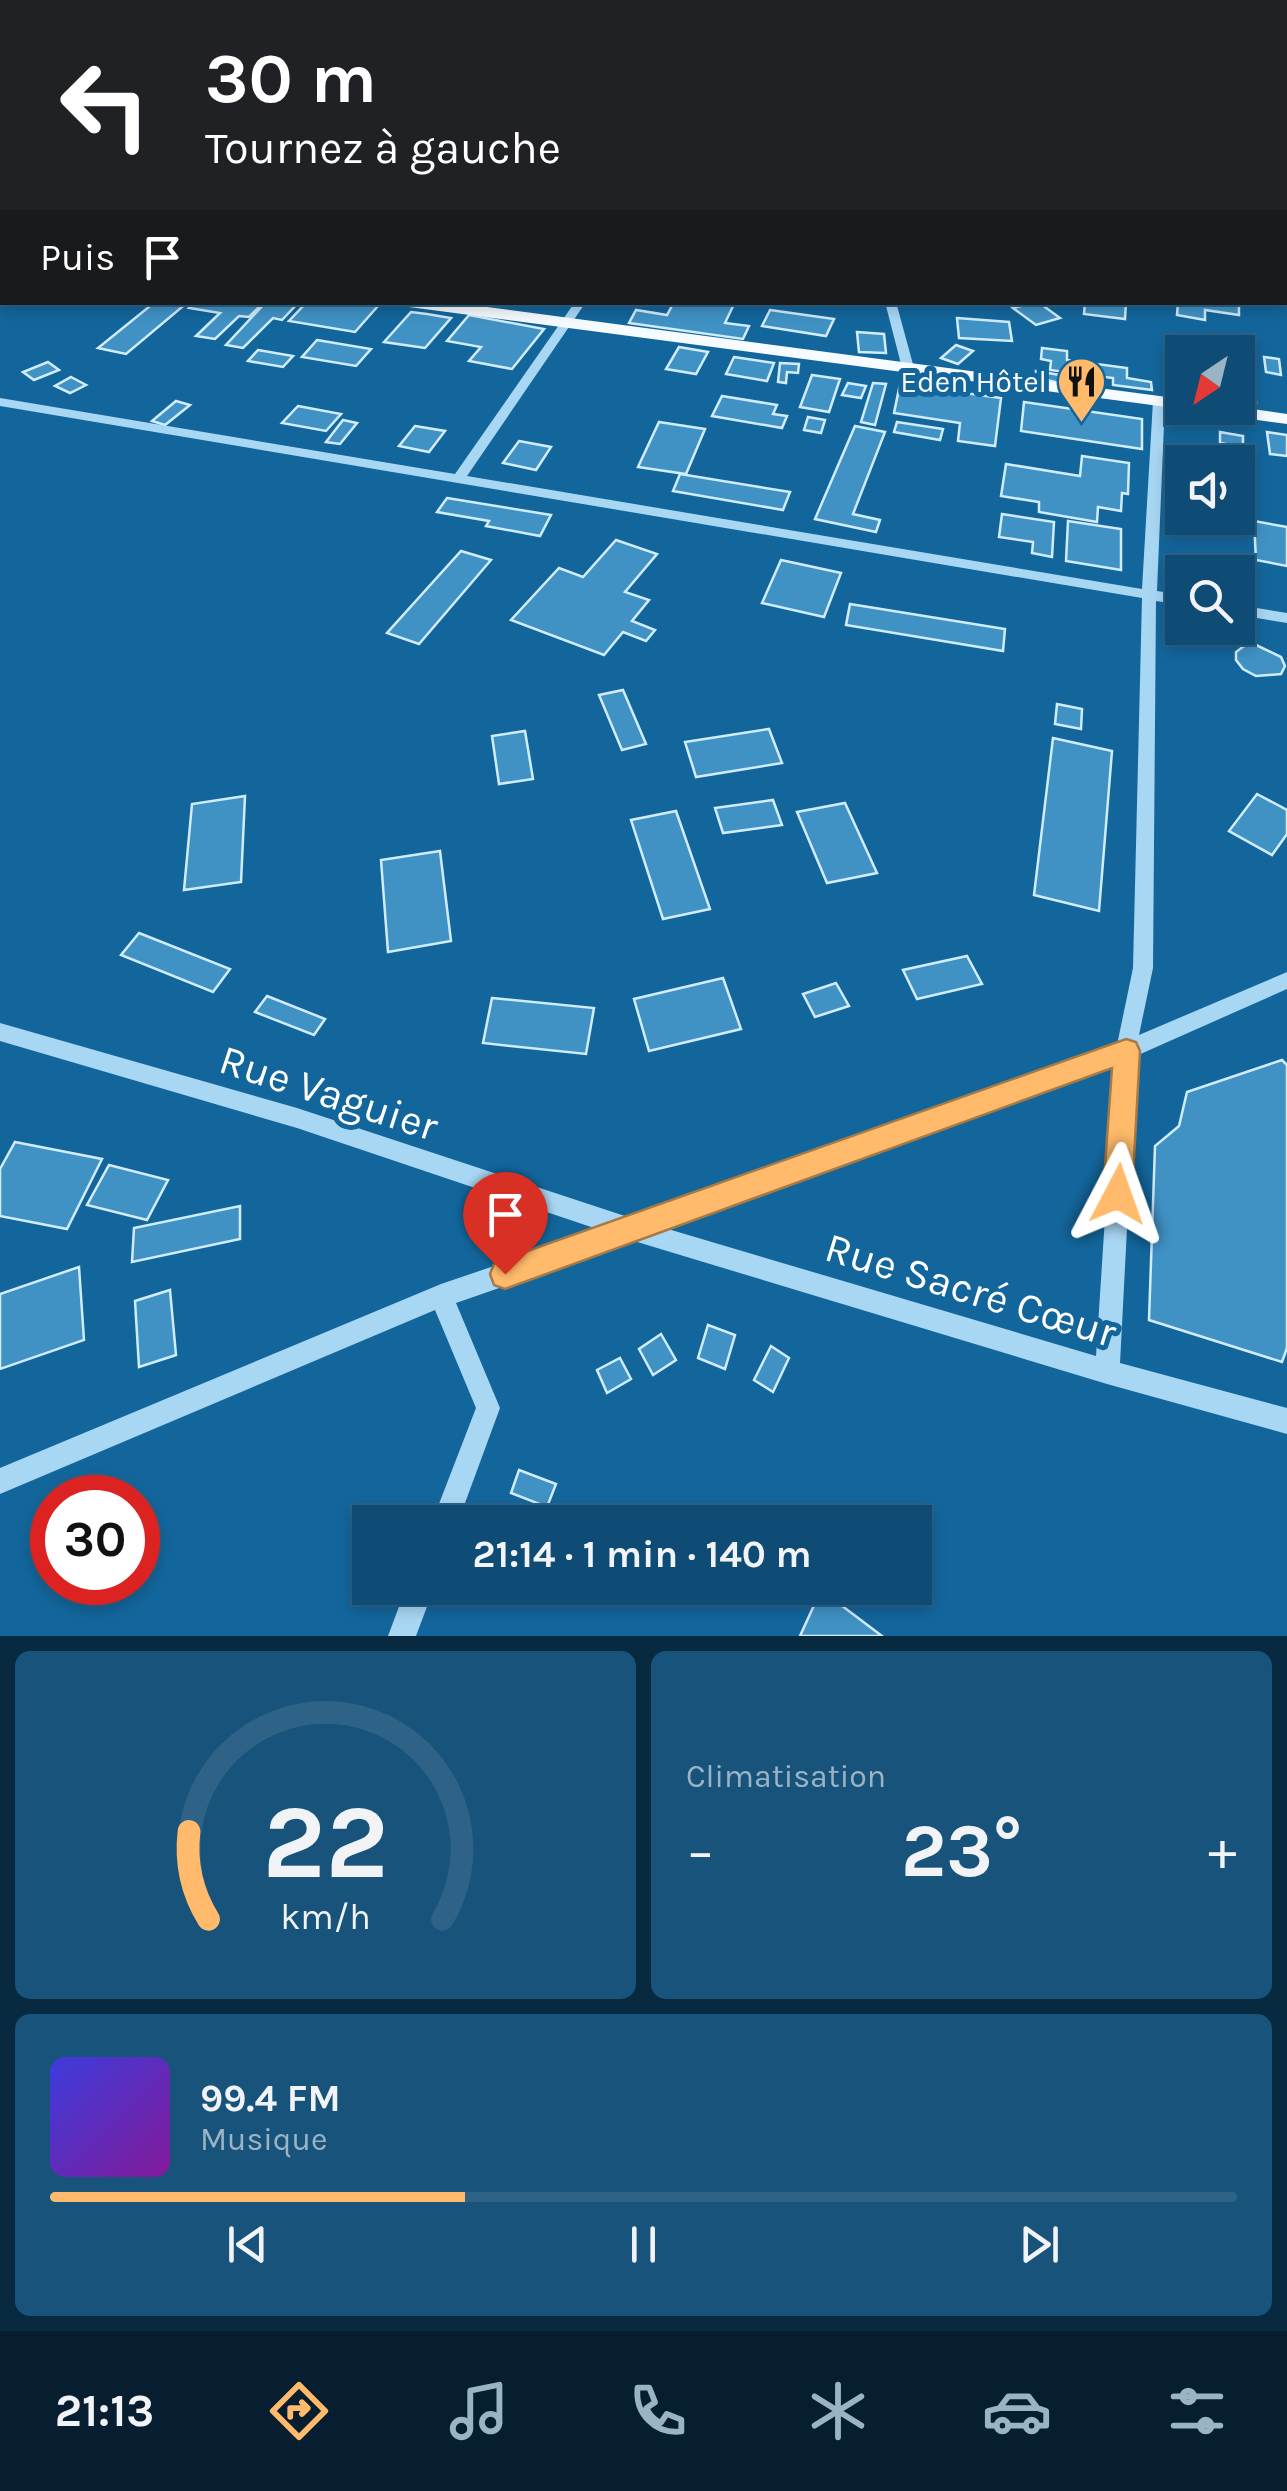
<!DOCTYPE html>
<html lang="fr">
<meta charset="utf-8">
<style>
body{margin:0;font-family:Karla,sans-serif;background:#17537a;color:#f1f3f6;height:100vh;display:flex;flex-direction:column;font-size:38px;white-space:nowrap}
*{box-sizing:border-box;margin:0}
p{font-size:32px;color:#9bb4c5}
.icon{flex:none;width:55px;height:55px;fill:none;stroke:currentColor;stroke-width:2;stroke-linecap:round;stroke-linejoin:round}
.map{position:relative;height:1636px;overflow:hidden}
.details{display:flex;flex-direction:column;gap:15px;padding:15px;background:#082a40;flex:1}
.details>*{flex:none}
.guide{position:absolute;left:0px;top:0px;width:1288px;height:305px;box-shadow:0 5px 15px #0003,0 0 0 2px #2e6387;background:#202124;color:#fff;overflow:hidden}
.needle{width:65px;rotate:215deg}
.fabs{position:absolute;left:1165px;top:335px;display:grid;gap:20px}
.fabs a{display:grid;place-items:center;width:90px;height:90px;border-radius:0px;background:#0e4c75;box-shadow:0 5px 15px #0003,0 0 0 2px #2e6387;font-size:50px}
.speed{position:absolute;left:30px;top:1475px;display:flex;gap:20px;font-size:50px;font-weight:700;text-align:center}
.speed>*{display:grid;place-content:center;width:130px;height:130px;border-radius:50%;background:#0e4c75;box-shadow:0 5px 15px #0003,0 0 0 2px #2e6387;line-height:1}
.speed .limit{border:15px solid #d22;background:#fff;color:#111}
.pin{position:absolute;display:grid;place-items:center;width:85px;height:85px;color:#fff;margin:-102px -42px;border-radius:50% 50% 50% 0;rotate:-45deg;box-shadow:0 0 10px #0007}
.pin .icon{rotate:45deg}
.me{position:absolute;width:110px;margin:-55px;rotate:4deg;stroke-linejoin:round;filter:drop-shadow(0 0 8px #0008)}
.turn{display:flex;align-items:center;gap:35px;height:210px;padding:0 40px;font-size:45px}
.turn .icon{width:130px;height:130px;stroke-width:2.5}
.turn b{display:block;font-size:70px;line-height:85px}
.then{display:flex;align-items:center;height:95px;padding:0 40px;background:#0003;gap:20px;font-size:38px}
.big{font-size:75px;font-weight:700;line-height:1.1}
.details .tile{flex:1;display:flex;flex-direction:column;justify-content:center;gap:15px;min-width:0;padding:0 35px;border-radius:15px;background:#17537a}
.details .dial{align-items:center;gap:0}
.dial svg{height:260px;overflow:visible;fill:none;stroke:#2e6387;stroke-width:7;stroke-linecap:round;text-anchor:middle}
.dial text{fill:#f1f3f6;stroke:none}
.song{display:flex;align-items:center;gap:30px}
.cover{width:120px;height:120px;border-radius:15px;background:linear-gradient(135deg,hsl(240 70% 55%),hsl(290 70% 35%))}
.played{height:10px;border-radius:5px;background:linear-gradient(90deg,#ffbb6b 35%,#2e6387 35%)}
.keys{display:flex;justify-content:space-around;direction:ltr}
.heat{display:flex;justify-content:space-between;align-items:center;font-size:55px;direction:ltr}
.details .tiles{flex:1;display:grid;gap:15px;grid-template-columns:1fr 1fr}
.tile:last-child{grid-column:span 2}
.trip{position:absolute;left:352px;top:1505px;width:580px;height:100px;border-radius:0px;background:#0e4c75;box-shadow:0 5px 15px #0003,0 0 0 2px #2e6387;font-weight:700;line-height:100px;text-align:center}
.tab-bar{display:flex;height:160px;justify-content:space-around;align-items:center;background:#061e2f;color:#9bb4c5}
.tab-bar .icon{width:70px;height:70px}
.tab-bar .active{color:#ffbb6b}
.tab-bar b{font-size:45px;color:#f1f3f6}
.map>svg:first-child{display:block}
</style>
<div class="map">
<svg width="1287" height="1636" viewBox="0 0 1287 1636">
<rect width="100%" height="100%" fill="#13669c"/>
<!-- building -->
<g fill="#4092c5" stroke="#d1ecfd" stroke-width="2.5">
<polygon points="155,302 188,302 126,354 98,348"/>
<polygon points="195,302 264,302 249,317 239,316 215,339 196,336 220,313 189,308"/>
<polygon points="266,302 299,302 282,320 273,318 243,348 226,345"/>
<polygon points="307,302 353,302 378,306 355,332 289,321"/>
<polygon points="674,302 735,302 725,323 749,326 743,339 629,323 636,310 667,315"/>
<polygon points="1038,302 1060,318 1036,325 1013,308"/>
<polygon points="1085,302 1126,302 1125,319 1084,314"/>
<polygon points="1178,302 1239,304 1239,315 1205,310 1205,320 1177,315"/>
<polygon points="770,310 834,319 826,336 762,326"/>
<polygon points="411,312 427,314 451,318 425,348 384,342"/>
<polygon points="469,315 544,329 512,369 469,361 481,347 447,341"/>
<polygon points="957,318 1009,322 1012,341 959,338"/>
<polygon points="857,332 884,334 886,353 859,352"/>
<polygon points="1188,335 1217,339 1217,352 1188,352"/>
<polygon points="317,340 371,349 356,366 302,357"/>
<polygon points="956,345 973,351 958,364 941,358"/>
<polygon points="679,347 708,352 696,374 666,369"/>
<polygon points="1042,348 1067,351 1067,360 1127,368 1127,378 1151,382 1152,390 1113,385 1113,378 1050,370 1051,361 1041,359"/>
<polygon points="258,350 293,356 283,367 248,361"/>
<polygon points="734,357 774,363 767,381 726,374"/>
<polygon points="1264,357 1279,359 1281,375 1266,372"/>
<polygon points="48,362 59,370 34,380 23,372"/>
<polygon points="780,363 799,364 798,373 787,372 786,383 778,382"/>
<polygon points="1036,371 1078,378 1077,383 1083,384 1083,389 1035,377"/>
<polygon points="812,375 840,379 829,412 800,407"/>
<polygon points="71,377 86,385 70,393 55,386"/>
<polygon points="1238,378 1253,380 1256,402 1238,399"/>
<polygon points="848,383 866,386 861,398 842,395"/>
<polygon points="873,383 886,384 875,425 861,422"/>
<polygon points="900,384 1001,398 995,446 958,441 960,423 894,413"/>
<polygon points="722,396 777,405 773,414 787,416 782,428 712,416"/>
<polygon points="176,401 190,405 165,425 152,421"/>
<polygon points="1024,402 1142,419 1142,449 1021,431"/>
<polygon points="298,406 341,414 326,431 282,423"/>
<polygon points="808,417 825,420 821,433 804,430"/>
<polygon points="343,420 357,423 340,444 326,442"/>
<polygon points="659,422 705,429 686,474 638,467"/>
<polygon points="897,422 943,429 940,440 894,432"/>
<polygon points="415,426 445,431 429,452 399,446"/>
<polygon points="855,426 885,432 853,514 880,520 876,532 815,519"/>
<polygon points="1220,432 1243,436 1243,447 1220,443"/>
<polygon points="1267,432 1287,435 1287,456 1270,454"/>
<polygon points="519,441 551,447 536,470 503,463"/>
<polygon points="1082,456 1129,463 1128,494 1122,493 1121,511 1098,507 1097,522 1039,512 1039,502 1001,496 1006,464 1080,476"/>
<polygon points="680,474 790,492 783,510 673,491"/>
<polygon points="447,498 551,515 540,536 486,526 489,521 437,512"/>
<polygon points="1002,514 1054,522 1052,557 1032,553 1033,542 999,537"/>
<polygon points="1068,521 1121,529 1121,570 1066,561"/>
<polygon points="1254,521 1287,527 1287,566 1256,560"/>
<polygon points="616,540 657,554 625,592 649,600 632,621 655,630 646,641 623,632 604,655 511,620 559,568 583,577"/>
<polygon points="461,551 491,560 419,644 387,633"/>
<polygon points="781,560 841,573 824,617 762,603"/>
<polygon points="850,604 1005,629 1003,651 846,625"/>
<polygon points="1256,645 1281,657 1285,666 1281,674 1256,676 1243,669 1236,660 1236,652 1244,646"/>
<polygon points="623,690 646,744 622,750 599,695"/>
<polygon points="1057,704 1082,709 1081,729 1055,724"/>
<polygon points="769,729 782,763 696,777 685,742"/>
<polygon points="525,731 533,779 499,784 492,736"/>
<polygon points="1053,738 1112,751 1099,911 1034,895"/>
<polygon points="1257,794 1287,810 1287,834 1272,855 1229,831"/>
<polygon points="245,796 241,882 184,890 192,804"/>
<polygon points="773,800 782,825 723,833 715,808"/>
<polygon points="845,803 877,873 827,883 797,812"/>
<polygon points="676,811 710,909 663,919 631,820"/>
<polygon points="440,851 451,941 388,952 381,860"/>
<polygon points="139,933 230,969 213,992 121,955"/>
<polygon points="967,956 982,984 917,999 903,970"/>
<polygon points="723,978 741,1029 649,1051 634,999"/>
<polygon points="836,983 849,1006 815,1017 803,994"/>
<polygon points="267,996 325,1019 314,1035 255,1012"/>
<polygon points="492,998 594,1008 586,1054 483,1043"/>
<polygon points="1282,1060 1287,1065 1287,1348 1282,1362 1149,1320 1155,1146 1179,1126 1187,1092"/>
<polygon points="15,1142 102,1159 67,1229 0,1216 0,1169"/>
<polygon points="109,1165 168,1180 147,1220 87,1205"/>
<polygon points="240,1206 240,1239 132,1262 134,1228"/>
<polygon points="79,1267 84,1340 0,1369 0,1294"/>
<polygon points="170,1290 176,1355 139,1367 135,1301"/>
<polygon points="708,1325 735,1335 725,1369 698,1358"/>
<polygon points="661,1334 676,1360 653,1375 639,1349"/>
<polygon points="771,1346 789,1358 773,1392 754,1380"/>
<polygon points="620,1358 631,1379 607,1393 597,1370"/>
<polygon points="519,1470 556,1484 547,1507 511,1493"/>
<polygon points="821,1590 882,1636 800,1636"/>
</g>
<g fill="none" stroke-linecap="round" stroke-linejoin="round">
<!-- minor -->
<g fill="#a8d7f4" fill-rule="evenodd">
<polygon points="574,0 582,0 584,2 576,2"/>
<rect x="0" y="49" width="2" height="4"/>
<polygon points="2,123 2,129 0,130 0,124"/>
<rect x="1285" y="142" width="2" height="6"/>
<path d="M575,302H586L467,476L1142,589L1153,401L1159,397L1165,401L1157,591L1182,595V605L1156,601L1153,968L1139,1035L1287,972V989L1136,1056L1120,1363L1287,1408V1434L1107,1384L634,1241L456,1303L500,1408L458,1522H432L476,1408L435,1310L0,1494V1468L441,1284L600,1230L297,1128L0,1041V1023L297,1108L634,1219L1117,1045L1133,968L1142,598L0,406V398L455,474ZM1115,1064L1096,1356L668,1229Z"/>
<polygon points="885,302 896,302 914,368 912,371 902,368"/>
<polygon points="1238,605 1287,613 1287,623 1238,615"/>
<polygon points="406,1588 434,1588 416,1636 388,1636"/>
</g>
<!-- major -->
<g fill="#f5fbff" fill-rule="evenodd">
<rect x="0" y="242" width="2" height="8"/>
<polygon points="401,302 449,302 1182,399 1182,408 1188,408 1182,409 409,307"/>
<polygon points="1238,407 1287,414 1287,424 1205,413 1196,408"/>
</g>
</g>
<!-- route -->
<polygon fill="#ffbb6b" stroke="#a67a46" stroke-width="2.5" points="1126,1039 1136,1042 1140,1051 1132,1194 1128,1204 1118,1208 1107,1204 1103,1194 1112,1068 505,1289 494,1285 490,1274 494,1264 505,1259"/>
<!-- icons -->
<defs>
<symbol id="restaurant-pin" viewBox="-11 -11 22 30"><path d="M0 17L-7.5 6A9.5 9.5 0 1 1 7.5 6Z" fill="#ffbb6b" stroke="#13669c"/><path d="M-5-6h1v4h1v-4h1v4h1v-4h1v5L-1.5 .5V6h-2V.5L-5-1ZM5-6V6H3V1.5H1.5Q1.5-4 5-6Z" fill="#111"/></symbol>
</defs>
<g fill-rule="evenodd">
<use href="#restaurant-pin" x="1054" y="354" width="55" height="75"/>
</g>
<g text-anchor="middle" stroke-width="10" stroke-linejoin="round" paint-order="stroke">
<!-- far-poi labels -->
<g font-size="30" fill="#fff" stroke="#13669c" text-anchor="end">
<text x="1047" y="392">Eden Hôtel</text>
</g>
<!-- near-street labels -->
<g font-size="42" fill="#fff" stroke="#13669c">
<text transform="translate(329 1092) rotate(18)" y="15">Rue Vaguier</text>
<text transform="translate(971 1289) rotate(17)" y="15">Rue Sacré Cœur</text>
</g>
</g>
</svg>
<div class="fabs">
<a><svg class="needle" viewBox="-14 -14 28 28"><path d="M0-13l5 13h-10z" fill="#e53935"/><path d="M0 13l5-13h-10z" fill="#9bb4c5"/></svg></a>
<a><svg class="icon" aria-label="sound" viewBox="0 0 24 24"><path d="M4 9h4l5-4v14l-5-4H4zM17 9q2 3 0 6"/></svg></a>
<a><svg class="icon" aria-label="search" viewBox="0 0 24 24"><circle cx="10" cy="10" r="6"/><path d="M15 15l6 6"/></svg></a>
</div>
<div class="speed"><div class="limit">30</div></div>
<div class="pin" style="left:505px;top:1274px;background:#d93025"><svg class="icon" aria-label="arrive" viewBox="0 0 24 24"><path d="M6 21V4h12l-3 4 3 4H6"/></svg></div>
<svg class="me" style="left:1118px;top:1194px" viewBox="-20 -20 40 40"><path d="M0-17L14 15 0 8-14 15z" fill="#ffbb6b" stroke="#fff" stroke-width="4"/></svg>
<div class="trip">21:14 · 1 min · 140 m</div>
<div class="guide">
<div class="turn"><svg class="icon" aria-label="left" viewBox="0 0 24 24"><path d="M17 20v-9H6M10 6l-5 5 5 5"/></svg><div><b>30 m</b>Tournez à gauche</div></div>
<div class="then">Puis<svg class="icon" aria-label="arrive" viewBox="0 0 24 24"><path d="M6 21V4h12l-3 4 3 4H6"/></svg></div>
</div>
</div>
<section class="details">
<div class="tiles">
<div class="tile dial"><svg viewBox="0 0 100 80">
<path d="M14 69A42 42 0 1 1 86 69"/>
<path d="M14 69A42 42 0 0 1 8 42" stroke="#ffbb6b"/>
<text x="50" y="56" font-size="32" font-weight="700">22</text>
<text x="50" y="72" font-size="11">km/h</text>
</svg></div>
<div class="tile"><p>Climatisation</p>
<div class="heat"><a>−</a><b class="big">23°</b><a>+</a></div>
</div>
<div class="tile">
<div class="song"><i class="cover"></i><div><b>99.4 FM</b><p>Musique</p></div></div>
<div class="played"></div>
<div class="keys"><svg class="icon" aria-label="previous" viewBox="0 0 24 24"><path d="M18 5L8 12l10 7zM5 5v14"/></svg><svg class="icon" aria-label="pause" viewBox="0 0 24 24"><path d="M8 5v14M16 5v14"/></svg><svg class="icon" aria-label="next" viewBox="0 0 24 24"><path d="M6 5l10 7-10 7zM19 5v14"/></svg></div>
</div>
</div>
</section>
<nav class="tab-bar">
<b>21:13</b>
<svg class="icon active" aria-label="directions" viewBox="0 0 24 24"><path d="M12 3l9 9-9 9-9-9zM9 14v-3h6M13 9l2 2-2 2"/></svg>
<svg class="icon" aria-label="music" viewBox="0 0 24 24"><path d="M9 18V5l10-2v13"/><circle cx="6" cy="18" r="3"/><circle cx="16" cy="16" r="3"/></svg>
<svg class="icon" aria-label="phone" viewBox="0 0 24 24"><path d="M5 4h4l2 5-3 2q2 4 5 5l2-3 5 2v4C11 20 4 13 5 4z"/></svg>
<svg class="icon" aria-label="climate" viewBox="0 0 24 24"><path d="M12 3v18M4 7l16 10M4 17L20 7"/></svg>
<svg class="icon" aria-label="car" viewBox="0 0 24 24"><path d="M5 17H2v-5l4-1 3-4h7l3 4 3 1v5h-3M9 17h6M6 11h13"/><circle cx="7" cy="17" r="2"/><circle cx="17" cy="17" r="2"/></svg>
<svg class="icon" aria-label="filters" viewBox="0 0 24 24"><path d="M4 7h16M4 17h16"/><circle cx="9" cy="7" r="2"/><circle cx="15" cy="17" r="2"/></svg>
</nav>
